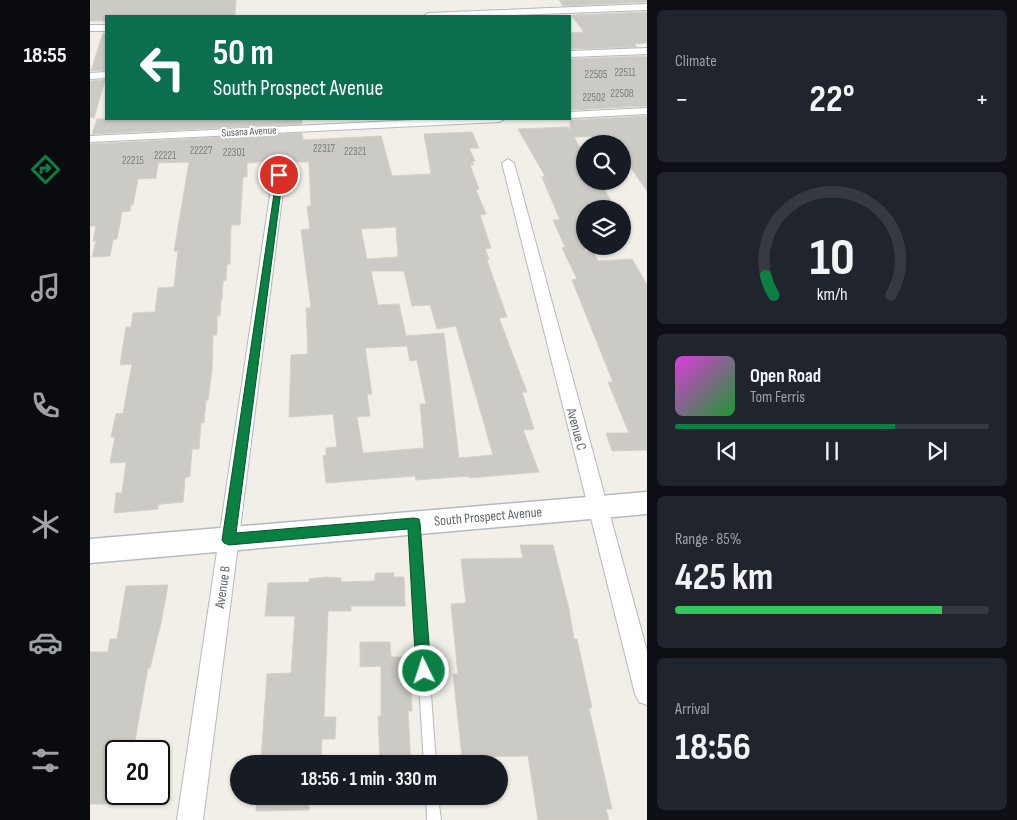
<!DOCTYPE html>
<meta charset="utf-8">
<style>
body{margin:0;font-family:"Sofia Sans Condensed",sans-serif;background:#20242c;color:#f1f3f6;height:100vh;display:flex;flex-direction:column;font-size:19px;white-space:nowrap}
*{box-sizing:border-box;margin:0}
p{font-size:16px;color:#9ea1a6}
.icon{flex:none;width:28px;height:28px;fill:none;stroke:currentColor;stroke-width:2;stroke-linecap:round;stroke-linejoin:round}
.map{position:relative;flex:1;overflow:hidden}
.drawer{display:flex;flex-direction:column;gap:10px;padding:10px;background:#0d0f14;width:370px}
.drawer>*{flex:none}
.guide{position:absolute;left:15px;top:15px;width:466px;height:105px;border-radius:0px;box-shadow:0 1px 4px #0004;background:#0b6e4f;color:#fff;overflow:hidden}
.buttons{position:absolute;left:486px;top:135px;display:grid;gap:10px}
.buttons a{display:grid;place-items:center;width:55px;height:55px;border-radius:50%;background:#171b24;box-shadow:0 1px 4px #0004;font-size:25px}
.speed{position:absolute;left:15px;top:740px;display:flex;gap:10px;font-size:25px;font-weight:700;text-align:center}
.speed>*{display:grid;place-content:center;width:65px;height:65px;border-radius:50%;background:#171b24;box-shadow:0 1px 4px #0004;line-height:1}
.speed .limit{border:2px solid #111;border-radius:8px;background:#fff;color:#111}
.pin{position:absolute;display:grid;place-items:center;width:42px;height:42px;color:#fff;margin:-21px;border:2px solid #fff;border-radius:50%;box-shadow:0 1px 5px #0007}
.me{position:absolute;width:55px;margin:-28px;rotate:356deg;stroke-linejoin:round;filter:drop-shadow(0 0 4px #0008)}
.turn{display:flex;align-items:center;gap:18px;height:105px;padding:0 25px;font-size:22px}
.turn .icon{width:65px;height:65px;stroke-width:2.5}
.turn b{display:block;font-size:35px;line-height:42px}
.big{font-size:38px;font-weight:700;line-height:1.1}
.drawer .tile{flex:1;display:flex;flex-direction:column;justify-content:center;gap:8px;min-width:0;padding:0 18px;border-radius:8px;background:#20242c}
.drawer .dial{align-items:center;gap:0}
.dial svg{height:130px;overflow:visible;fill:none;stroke:#363941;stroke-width:7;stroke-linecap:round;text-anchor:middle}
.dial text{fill:#f1f3f6;stroke:none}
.song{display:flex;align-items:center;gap:15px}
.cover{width:60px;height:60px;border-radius:8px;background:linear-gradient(135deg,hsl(300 70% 55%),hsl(130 70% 35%))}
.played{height:5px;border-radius:2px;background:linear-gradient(90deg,#0b8043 70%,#363941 70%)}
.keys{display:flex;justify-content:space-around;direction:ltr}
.heat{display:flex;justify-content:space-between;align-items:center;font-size:28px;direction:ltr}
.charge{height:8px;border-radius:4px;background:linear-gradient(90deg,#34c759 85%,#363941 0)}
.trip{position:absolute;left:140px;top:755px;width:278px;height:50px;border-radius:25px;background:#171b24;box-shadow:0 1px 4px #0004;font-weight:700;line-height:50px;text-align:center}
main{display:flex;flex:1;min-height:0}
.tab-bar{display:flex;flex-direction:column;width:90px;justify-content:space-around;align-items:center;background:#090b0e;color:#9ea1a6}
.tab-bar .icon{width:35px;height:35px}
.tab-bar .selected{color:#0b8043}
.tab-bar b{font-size:22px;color:#f1f3f6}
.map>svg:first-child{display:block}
</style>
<main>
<nav class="tab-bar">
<b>18:55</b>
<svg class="icon selected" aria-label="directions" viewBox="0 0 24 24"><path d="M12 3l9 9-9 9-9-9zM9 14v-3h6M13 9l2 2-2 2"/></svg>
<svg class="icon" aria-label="music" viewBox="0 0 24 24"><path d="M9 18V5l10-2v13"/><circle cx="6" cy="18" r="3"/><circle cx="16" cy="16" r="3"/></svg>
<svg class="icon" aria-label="phone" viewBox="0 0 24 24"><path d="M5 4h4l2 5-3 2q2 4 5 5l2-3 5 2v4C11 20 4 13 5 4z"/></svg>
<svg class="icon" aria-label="climate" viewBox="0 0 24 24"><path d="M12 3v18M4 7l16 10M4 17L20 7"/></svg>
<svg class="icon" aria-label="car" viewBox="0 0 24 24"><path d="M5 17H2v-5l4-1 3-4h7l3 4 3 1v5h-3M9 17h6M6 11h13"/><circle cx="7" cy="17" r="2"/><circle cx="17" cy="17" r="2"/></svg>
<svg class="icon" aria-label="filters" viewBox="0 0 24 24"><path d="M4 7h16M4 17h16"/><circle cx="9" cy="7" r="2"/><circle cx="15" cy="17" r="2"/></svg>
</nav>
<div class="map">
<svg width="557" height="820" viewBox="0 0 557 820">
<rect width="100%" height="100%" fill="#f1efe8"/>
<!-- building -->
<g fill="#cccac5" stroke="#d6d1c6" fill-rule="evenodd">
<polygon points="0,0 146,0 145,16 16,16 16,21 0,21"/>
<polygon points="469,0 557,0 557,2 473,6"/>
<polygon points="557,12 557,43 544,44 547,47 480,49 480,33 494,32 481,15"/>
<polygon points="13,33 16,34 16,70 1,71"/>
<polygon points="555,56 557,58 557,106 480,110 480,59"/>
<polygon points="15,80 4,118 0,117 0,81"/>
<polygon points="557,116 557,191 532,155 532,144 528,144 522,136 484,137 495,157 495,181 510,182 526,209 495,209 495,252 503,251 508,261 542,259 557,285 557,450 522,451 516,433 539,433 518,382 523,382 482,280 487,279 472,248 475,247 463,220 470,220 452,177 455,176 428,129 478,127 480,131 480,120"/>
<polygon points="7,119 212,119 212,124 2,134"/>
<path d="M382,132L389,148H379L385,161L382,162L384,165H380L389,189L386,190L396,214L390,215L401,248L395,249L399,259L397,260L417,317L409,318L437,392H432L444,429L433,430L449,472L379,478V476L326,480L325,476L236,483L233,456L236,455V448L247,447L243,414L199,417L201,355L218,354L216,308H221L211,230L220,229L217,206H221L219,162H192L191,160L157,163V177H153L150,225H141L140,264H137L136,280L133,281L132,299H131L130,316H127V335H123L122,370L118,400H116L114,423H111L109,449H102L100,476L95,478L93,502L72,504L68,505V509L24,513L26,493H32L36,462L20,463L25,437H21L26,414L33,413L42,364L30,365L36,327H41L43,313L65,312L68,288L84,287L88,251H84L99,162L68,163L66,178L48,179L43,205H41L40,211L32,212L27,239L23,240L20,256L2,257L6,241H3L6,226H0V144L212,133L213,140L291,136L302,176L341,174L334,134ZM306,227L308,257L277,259L271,229ZM281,271H314L322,306L340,305L347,329L366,326L403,455L369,458L354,333L316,336L309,304L288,305ZM317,346L320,361L327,360L336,404H330L334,448L273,453L267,417L280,416L277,394H282L275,348Z"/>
<polygon points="430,545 463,545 479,609 484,639 487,639 502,708 499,708 522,809 516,809 519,820 448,820 438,756 372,757 363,674 368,674 361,604 376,603 371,559 433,558"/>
<polygon points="287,573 304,573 303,577 314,577 315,606 261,606 261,611 238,611 234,717 246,717 245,739 232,739 231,759 171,760 177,674 201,673 205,616 175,616 178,583 219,582 219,579 235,577 251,578 251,582 285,581 285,574"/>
<polygon points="78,585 71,623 60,668 58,668 43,751 26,751 26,804 0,804 0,652 18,652 20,639 27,639 36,586"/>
<polygon points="270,642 300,642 301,657 320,657 322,711 318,711 321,764 290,764 288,716 291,716 291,666 270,667"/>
<polygon points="167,796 219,796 219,810 166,811"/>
</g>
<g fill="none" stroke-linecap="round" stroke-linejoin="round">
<defs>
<g id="lane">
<polygon points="324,521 328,522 329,525 346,764 334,764 319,525 320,522"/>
<polygon points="336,796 348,796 351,820 337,820"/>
</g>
<g id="street">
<polygon points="557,4 557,10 397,16 334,16 338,13"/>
<rect x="0" y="25" width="16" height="6"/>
<polygon points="557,48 557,54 480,57 480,51"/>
<polygon points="16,72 16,78 0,79 0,73"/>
<polygon points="557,108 557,114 480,118 480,112"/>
<polygon points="345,119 415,119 409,122 0,142 0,136"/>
<polygon points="418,159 424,163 557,651 557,705 549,702 545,694 412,163"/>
<polygon points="189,171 195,175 113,820 87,820 183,175"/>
</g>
<polygon id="secondary" points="557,492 557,514 0,563 0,539"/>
</defs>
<!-- lane casing -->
<use href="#lane" stroke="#b5b8bc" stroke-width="2"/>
<!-- street casing -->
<use href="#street" stroke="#b5b8bc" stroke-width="2"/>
<!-- secondary casing -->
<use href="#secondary" stroke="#b6babf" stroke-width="3"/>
<!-- lane -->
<use href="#lane" fill="#fff" fill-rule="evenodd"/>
<!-- street -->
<use href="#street" fill="#fff" fill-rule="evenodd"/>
<!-- secondary -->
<use href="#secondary" fill="#fff" fill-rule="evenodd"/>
</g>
<!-- route -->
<polygon fill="#0b8043" stroke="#07532c" points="187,174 193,175 146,533 324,518 329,519 330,523 341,671 339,676 334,678 329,676 326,671 318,529 139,545 134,543 132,540"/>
<g text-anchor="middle" stroke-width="4" stroke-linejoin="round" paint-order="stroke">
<!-- number labels -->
<g font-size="11" fill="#7a7d7f">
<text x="535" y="76">22511</text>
<text x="506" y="78">22505</text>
<text x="532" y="97">22508</text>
<text x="504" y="101">22502</text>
<text x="234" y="152">22317</text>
<text x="111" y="154">22227</text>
<text x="265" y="155">22321</text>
<text x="144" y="156">22301</text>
<text x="75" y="159">22221</text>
<text x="43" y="164">22215</text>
</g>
<!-- far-street labels -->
<g font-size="11" fill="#5f6368" stroke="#fff">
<text transform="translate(159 131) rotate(-3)" y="4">Susana Avenue</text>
</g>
<!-- street labels -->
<g font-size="14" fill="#5f6368" stroke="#fff">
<text transform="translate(487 429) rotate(75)" y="5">Avenue C</text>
<text transform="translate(398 516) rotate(-5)" y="5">South Prospect Avenue</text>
<text transform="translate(132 587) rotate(-82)" y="5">Avenue B</text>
</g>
</g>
</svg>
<div class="buttons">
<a><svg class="icon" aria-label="search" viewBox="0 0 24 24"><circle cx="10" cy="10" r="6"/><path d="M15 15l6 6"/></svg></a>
<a><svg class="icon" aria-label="layers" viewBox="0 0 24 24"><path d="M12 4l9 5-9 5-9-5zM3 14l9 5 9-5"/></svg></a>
</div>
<div class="speed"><div class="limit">20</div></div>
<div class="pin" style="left:189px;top:175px;background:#d93025"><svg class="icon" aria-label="arrive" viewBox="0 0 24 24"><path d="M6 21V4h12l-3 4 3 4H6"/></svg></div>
<svg class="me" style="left:334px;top:671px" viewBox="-20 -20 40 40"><circle r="17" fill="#0b8043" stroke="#fff" stroke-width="3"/><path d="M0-11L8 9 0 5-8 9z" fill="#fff"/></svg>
<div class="trip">18:56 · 1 min · 330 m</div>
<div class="guide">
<div class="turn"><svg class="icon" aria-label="left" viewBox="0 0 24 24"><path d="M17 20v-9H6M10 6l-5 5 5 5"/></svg><div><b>50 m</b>South Prospect Avenue</div></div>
</div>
</div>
<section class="drawer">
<div class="tile"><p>Climate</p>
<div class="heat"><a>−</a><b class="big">22°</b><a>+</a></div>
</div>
<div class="tile dial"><svg viewBox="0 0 100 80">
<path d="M14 69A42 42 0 1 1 86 69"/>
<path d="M14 69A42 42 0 0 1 9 57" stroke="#0b8043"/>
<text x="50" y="56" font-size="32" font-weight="700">10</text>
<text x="50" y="72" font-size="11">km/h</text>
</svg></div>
<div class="tile">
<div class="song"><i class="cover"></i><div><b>Open Road</b><p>Tom Ferris</p></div></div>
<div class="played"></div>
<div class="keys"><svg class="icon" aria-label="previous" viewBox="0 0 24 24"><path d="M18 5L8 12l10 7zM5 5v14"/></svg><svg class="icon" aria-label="pause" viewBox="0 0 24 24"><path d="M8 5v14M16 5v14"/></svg><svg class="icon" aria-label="next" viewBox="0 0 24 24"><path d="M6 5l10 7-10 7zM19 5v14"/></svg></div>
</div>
<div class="tile"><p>Range · 85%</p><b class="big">425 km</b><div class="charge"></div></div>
<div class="tile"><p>Arrival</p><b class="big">18:56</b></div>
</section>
</main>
